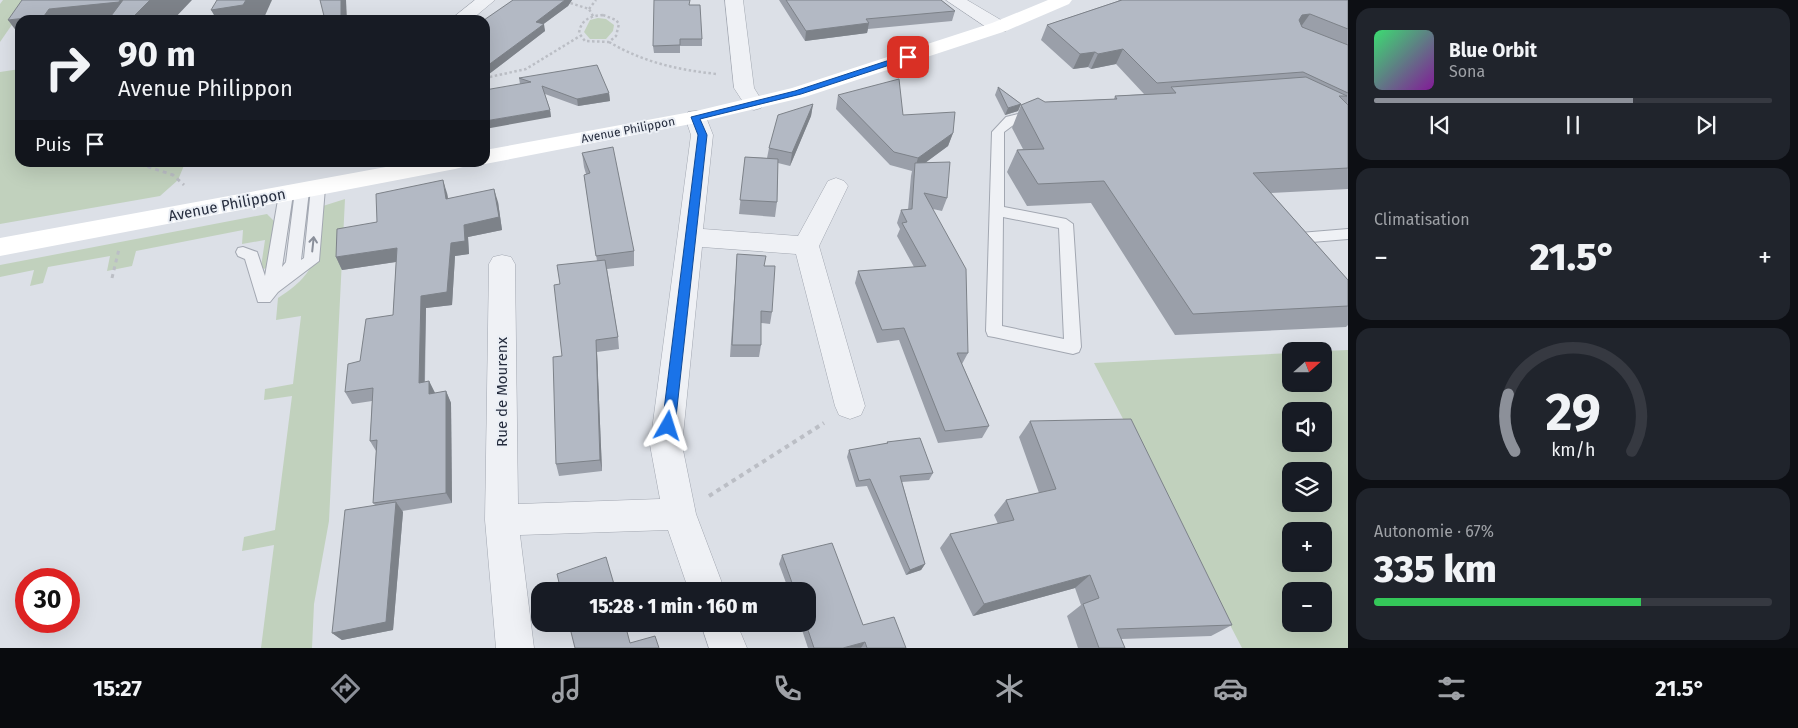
<!DOCTYPE html>
<html lang="fr">
<meta charset="utf-8">
<style>
body{margin:0;font-family:"Fira Sans",sans-serif;background:#20242c;color:#f1f3f6;height:100vh;display:flex;flex-direction:column;font-size:19px;white-space:nowrap}
*{box-sizing:border-box;margin:0}
p{font-size:16px;color:#9ea1a6}
.icon{flex:none;width:28px;height:28px;fill:none;stroke:currentColor;stroke-width:2;stroke-linecap:round;stroke-linejoin:round}
.map{position:relative;flex:1;overflow:hidden}
.details{display:flex;flex-direction:column;gap:8px;padding:8px;background:#0d0f14;width:450px}
.details>*{flex:none}
.guide{position:absolute;left:15px;top:15px;width:475px;height:152px;border-radius:15px;box-shadow:0 5px 20px #0002;background:#171b24;color:#f1f3f6;overflow:hidden}
.needle{width:32px;rotate:69deg}
.tools{position:absolute;left:1282px;top:342px;display:grid;gap:10px}
.tools a{display:grid;place-items:center;width:50px;height:50px;border-radius:10px;background:#171b24;box-shadow:0 5px 20px #0002;font-size:25px}
.speed{position:absolute;left:15px;top:568px;display:flex;gap:10px;font-size:25px;font-weight:700;text-align:center}
.speed>*{display:grid;place-content:center;width:65px;height:65px;border-radius:50%;background:#171b24;box-shadow:0 5px 20px #0002;line-height:1}
.speed .limit{border:8px solid #d22;background:#fff;color:#111}
.pin{position:absolute;display:grid;place-items:center;width:42px;height:42px;color:#fff;margin:-21px;border-radius:10px;box-shadow:0 2px 8px #0006}
.me{position:absolute;width:55px;margin:-28px;rotate:6deg;stroke-linejoin:round;filter:drop-shadow(0 0 4px #0008)}
.turn{display:flex;align-items:center;gap:18px;height:105px;padding:0 20px;font-size:22px}
.turn .icon{width:65px;height:65px;stroke-width:2.5}
.turn b{display:block;font-size:35px;line-height:42px}
.then{display:flex;align-items:center;height:48px;padding:0 20px;background:#0003;gap:10px;font-size:19px}
.big{font-size:38px;font-weight:800;line-height:1.1}
.details .widget{flex:1;display:flex;flex-direction:column;justify-content:center;gap:8px;min-width:0;padding:0 18px;border-radius:15px;background:#20242c}
.details .dial{align-items:center;gap:0}
.dial svg{height:130px;overflow:visible;fill:none;stroke:#363941;stroke-width:7;stroke-linecap:round;text-anchor:middle}
.dial text{fill:#f1f3f6;stroke:none}
.song{display:flex;align-items:center;gap:15px}
.cover{width:60px;height:60px;border-radius:8px;background:linear-gradient(135deg,hsl(140 70% 55%),hsl(290 70% 35%))}
.played{height:5px;border-radius:2px;background:linear-gradient(90deg,#8c9099 65%,#363941 65%)}
.keys{display:flex;justify-content:space-around;direction:ltr}
.heat{display:flex;justify-content:space-between;align-items:center;font-size:28px;direction:ltr}
.charge{height:8px;border-radius:4px;background:linear-gradient(90deg,#34c759 67%,#363941 0)}
.trip{position:absolute;left:531px;top:582px;width:285px;height:50px;border-radius:15px;background:#171b24;box-shadow:0 5px 20px #0002;font-weight:800;line-height:50px;text-align:center}
.tab-bar{display:flex;height:80px;justify-content:space-around;align-items:center;background:#090b0e;color:#9ea1a6}
.tab-bar .icon{width:35px;height:35px}
.tab-bar .active{color:#8c9099}
.tab-bar b{font-size:22px;color:#f1f3f6}
main{display:flex;flex:1;min-height:0}
.map>svg:first-child{display:block}
</style>
<main>
<div class="map">
<svg width="1348" height="648" viewBox="0 0 1348 648">
<rect width="100%" height="100%" fill="#dce0e7"/>
<!-- green -->
<g fill="#c1d1bd" fill-rule="evenodd">
<polygon points="3,0 29,0 0,42 0,4"/>
<polygon points="598,18 606,19 614,25 613,31 606,39 590,39 584,32 590,20"/>
<polygon points="20,69 20,162 185,163 178,180 160,196 0,224 0,72"/>
<path d="M345,199L329,521L314,604L312,648H261L274,545L242,551L244,537L275,530L292,396L264,400L265,389L293,384L301,316L276,320L278,298C322,270 315,253 323,206Z"/>
<polygon points="267,214 274,221 267,267 264,269 261,267 265,240 242,244 243,230 136,251 132,266 107,271 110,256 48,267 43,283 30,286 34,270 0,277 0,265"/>
<path d="M1348,350V648H1242L1094,363L1291,353V384H1324V351ZM1291,411H1324V444H1291ZM1291,471H1324V504H1291ZM1291,531H1324V564H1291ZM1291,591H1324V624H1291Z"/>
</g>
<g fill="none" stroke-linecap="round" stroke-linejoin="round">
<defs>
<g id="lane">
<path d="M1039,109L1043,110L1045,113L1043,116L1020,120L1004,132V207L1066,219L1073,224L1081,347L1079,352L1073,354L994,337L988,336L986,331L992,132L1006,117ZM1003,217L1059,228L1064,339L1002,326Z"/>
<polygon points="318,183 325,188 319,261 278,292 270,302 258,302 245,259 238,256 236,252 238,248 243,247 257,252 265,276 279,194 281,191 291,191 293,194 282,267 286,262 295,191 302,186 309,191 301,260 304,258 311,188"/>
<polygon points="1348,229 1348,239 1288,244 1283,243 1281,239 1283,235 1288,234"/>
</g>
<g id="street">
<polygon points="475,0 495,0 471,20 450,20"/>
<polygon points="725,0 743,0 754,88 764,104 761,108 754,110 747,108 734,88"/>
<polygon points="946,0 967,0 1006,23 1008,27 1006,31 992,31"/>
<polygon points="696,111 704,112 713,135 703,229 798,236 828,181 836,178 844,181 848,186 819,246 865,406 861,415 850,419 839,415 835,406 796,254 702,247 682,445 696,514 725,591 689,591 668,530 520,535 534,648 496,648 485,520 489,264 493,257 502,255 511,257 515,264 518,504 660,499 650,445 691,135 685,117 688,112"/>
<polygon points="701,624 737,624 747,648 709,648"/>
</g>
</defs>
<!-- lane casing -->
<use href="#lane" stroke="#a2a7b1" stroke-width="2"/>
<!-- street casing -->
<use href="#street" stroke="#a2a7b1" stroke-width="1"/>
<!-- path-far2 -->
<g stroke="#bbbec5" stroke-width="2.5" stroke-dasharray="2.5 2.5" stroke-linecap="butt">
<polyline points="561,0 589,9 593,16"/>
<polyline points="589,9 596,0"/>
<path d="M603,15L616,20L619,24L616,36L609,42L585,41L579,33C581,19 591,16 603,15Z"/>
<path d="M609,42C643,62 678,70 717,74"/>
<polyline points="485,78 526,69 580,36"/>
<polyline points="132,162 144,166"/>
</g>
<!-- path-far1 -->
<g stroke="#bbbec5" stroke-width="3" stroke-dasharray="4 4" stroke-linecap="butt">
<polyline points="140,164 173,175 184,185"/>
<polyline points="112,278 119,249"/>
</g>
<!-- path -->
<polyline stroke="#bbbec5" stroke-width="4" stroke-dasharray="4.5 4.5" stroke-linecap="butt" points="709,496 824,423"/>
<!-- lane -->
<use href="#lane" fill="#eff1f5" fill-rule="evenodd"/>
<!-- street -->
<use href="#street" fill="#eff1f5" fill-rule="evenodd"/>
<!-- secondary -->
<g fill="#fff" fill-rule="evenodd">
<polygon points="1048,0 1072,0 1069,4 1006,31 805,97 696,123 485,164 479,162 485,162 485,150 696,111 792,88 992,23"/>
<polygon points="413,162 466,162 463,167 455,169 0,256 0,238"/>
</g>
</g>
<!-- wall -->
<g fill="#9a9fa9">
<polygon points="513,0 572,0 568,6 543,24 545,31 489,74 485,72 485,20"/>
<polygon points="779,0 941,0 955,11 952,21 868,29 867,33 805,41"/>
<polygon points="1119,0 1348,0 1348,189 1271,193 1348,280 1348,325 1346,327 1175,335 1091,203 1027,206 1007,172 1017,150 1023,149 1012,128 1021,105 1045,102 1114,99 1115,96 1144,94 1116,64 1091,69 1088,67 1073,69 1041,40 1047,25 1118,1"/>
<polygon points="690,5 702,39 702,46 680,46 680,53 654,53 653,46"/>
<polygon points="519,78 609,93 610,101 578,106 545,94 550,110 551,117 520,84"/>
<polygon points="998,87 1021,104 1018,111 1005,115 995,95"/>
<polygon points="838,95 903,115 953,133 948,146 925,163 947,198 942,211 933,209 968,353 962,364 989,426 982,438 938,443 899,340 877,343 855,283 858,271 914,267 897,236 900,229 897,223 901,210 908,210 911,176 912,171 890,165 836,109"/>
<polygon points="813,104 811,116 790,166 778,163 777,202 775,217 739,214 745,157 767,158 769,148"/>
<polygon points="582,153 634,251 634,266 607,269 618,337 619,349 597,352 602,471 559,476 556,464 562,356 560,284 597,261 584,175 586,174 584,167"/>
<polygon points="447,193 448,198 498,202 502,230 468,237 469,254 455,256 452,305 426,308 425,382 429,381 435,393 446,391 451,403 452,503 402,511 403,512 393,630 342,640 332,633 375,505 373,503 376,451 370,441 372,401 352,404 345,392 360,361 393,315 396,262 342,270 336,257 377,222"/>
<polygon points="737,254 764,266 772,312 770,324 761,323 761,345 759,357 730,357"/>
<polygon points="1030,421 1232,625 1211,636 1121,639 1125,648 1078,648 1067,616 1081,605 1075,588 973,616 940,548 950,534 998,524 994,515 1006,500 1039,493 1019,437"/>
<polygon points="887,442 933,473 929,480 902,482 925,564 921,570 906,575 867,486 856,487 847,457 849,450 886,444"/>
<polygon points="782,555 863,625 906,648 808,648 800,624 808,624 808,591 789,591 779,564"/>
</g>
<!-- shaded-wall -->
<g fill="#7d8289">
<polygon points="120,0 192,0 173,20 20,20 20,36 8,20 49,9"/>
<polygon points="246,0 272,0 263,20 217,20 211,10"/>
<polygon points="341,0 346,0 347,20 341,20"/>
<polygon points="565,0 572,0 568,6 537,29 536,22"/>
<polygon points="1310,14 1300,28 1291,30 1302,15"/>
<polygon points="869,23 867,33 805,41 806,31"/>
<polygon points="544,24 545,31 489,74 487,66"/>
<polygon points="1123,49 1116,64 1091,69 1098,54"/>
<polygon points="1095,52 1088,67 1073,69 1080,54"/>
<polygon points="609,93 610,101 578,106 577,99"/>
<polygon points="813,104 811,116 790,166 792,153"/>
<polygon points="1021,104 1018,111 1005,115 1008,108"/>
<polygon points="550,110 551,117 485,129 485,121"/>
<polygon points="953,133 948,146 914,171 918,158"/>
<polygon points="443,180 447,193 450,212 446,199"/>
<polygon points="494,189 498,202 502,230 468,237 469,254 455,256 452,305 426,308 424,395 419,383 421,296 451,243 464,225"/>
<polygon points="397,248 402,261 342,270 336,257"/>
<polygon points="596,340 597,352 602,471 600,460"/>
<polygon points="429,381 435,393 429,394"/>
<polygon points="446,391 451,403 452,503 446,493"/>
<polygon points="396,502 403,512 393,630 342,640 332,633"/>
<polygon points="925,564 921,570 906,575 910,570"/>
<polygon points="1090,575 1075,588 973,616 984,604"/>
<polygon points="865,642 861,648 843,648"/>
</g>
<!-- building -->
<g fill="#b3b9c4" stroke="#7d8289">
<polygon points="22,0 120,0 119,2 49,9 44,16 8,20"/>
<polygon points="123,0 150,0 130,20 108,20"/>
<polygon points="217,0 246,0 243,5 211,10"/>
<polygon points="320,0 341,0 341,20 325,20"/>
<polygon points="513,0 565,0 536,22 544,24 487,66 485,66 485,20 484,20"/>
<polygon points="654,0 690,0 689,5 700,5 702,39 680,39 680,45 653,46"/>
<polygon points="786,0 941,0 955,11 866,19 869,23 806,31"/>
<polygon points="1122,0 1348,0 1348,29 1310,14 1302,15 1299,20 1302,27 1348,45 1348,93 1303,72 1157,83 1123,49 1098,54 1095,52 1080,54 1047,25"/>
<polygon points="597,65 609,93 577,99 542,86 550,110 485,121 485,90 531,82 519,78"/>
<polygon points="1306,77 1347,96 1339,96 1348,105 1348,168 1253,173 1348,280 1348,306 1193,314 1104,181 1038,184 1017,150 1044,149 1021,105 1038,98 1045,102 1117,99 1115,96 1176,93 1171,87"/>
<polygon points="899,79 903,115 955,112 953,133 918,158 894,152 838,95"/>
<polygon points="998,87 1021,104 1008,108"/>
<polygon points="813,104 792,153 769,148 778,115"/>
<polygon points="613,147 634,251 596,256 584,175 590,173 582,153"/>
<polygon points="745,157 778,159 777,202 740,200"/>
<polygon points="950,162 947,198 924,193 966,269 968,353 957,353 989,426 945,431 904,328 882,330 858,271 926,266 902,223 907,222 901,210 912,209 915,163"/>
<polygon points="443,180 446,199 494,189 499,217 464,225 465,241 451,243 447,292 421,296 419,383 429,381 429,394 446,391 446,493 373,503 377,440 370,441 373,388 345,392 348,364 360,361 366,319 393,315 397,248 336,257 337,229 377,222 376,194"/>
<polygon points="737,254 766,256 764,266 775,266 772,312 761,311 761,345 732,345"/>
<polygon points="605,260 618,337 596,340 600,460 556,464 553,357 562,356 554,285 560,284 557,265"/>
<polygon points="1131,419 1232,625 1117,629 1125,648 1099,648 1083,604 1099,598 1090,575 984,604 950,534 1014,520 1006,500 1056,489 1030,421"/>
<polygon points="920,438 933,473 900,476 925,564 910,570 870,479 859,481 849,450 888,443 887,442"/>
<polygon points="396,502 386,622 332,633 345,510"/>
<polygon points="832,543 863,625 894,617 906,648 867,648 865,642 843,648 814,648 806,624 808,624 808,591 795,591 782,555"/>
<polygon points="606,557 616,591 561,591 557,574"/>
<polygon points="569,624 625,624 630,643 655,636 659,648 575,648"/>
</g>
<!-- one-way arrows -->
<defs><path id="oneway-shaft" d="M-6 0H5M1.5-3L5.5 0L1.5 3" fill="none" stroke-width="1.6" stroke-linecap="round" stroke-linejoin="round" transform="scale(1.25)"/></defs>
<use stroke="#8a8f9a" href="#oneway-shaft" transform="translate(313 244) rotate(-84)"/>
<!-- route -->
<polygon fill="#1a73e8" stroke="#114b97" points="908,54 912,57 911,58 801,94 700,119 707,135 675,426 673,430 664,430 662,426 698,135 691,117 795,91"/>
<g text-anchor="middle" stroke-width="4" stroke-linejoin="round" paint-order="stroke">
<!-- far-street labels -->
<g font-size="12" fill="#262d3e" stroke="#ebeff5">
<text transform="translate(628 130) rotate(-11)" y="4">Avenue Philippon</text>
</g>
<!-- street labels -->
<g font-size="15" fill="#262d3e" stroke="#ebeff5">
<text transform="translate(227 205) rotate(-11)" y="5">Avenue Philippon</text>
<text transform="translate(502 392) rotate(-90)" y="5">Rue de Mourenx</text>
</g>
</g>
</svg>
<div class="tools">
<a><svg class="needle" viewBox="-14 -14 28 28"><path d="M0-13l5 13h-10z" fill="#e53935"/><path d="M0 13l5-13h-10z" fill="#9ea1a6"/></svg></a>
<a><svg class="icon" aria-label="sound" viewBox="0 0 24 24"><path d="M4 9h4l5-4v14l-5-4H4zM17 9q2 3 0 6"/></svg></a>
<a><svg class="icon" aria-label="layers" viewBox="0 0 24 24"><path d="M12 4l9 5-9 5-9-5zM3 14l9 5 9-5"/></svg></a>
<a>+</a>
<a>−</a>
</div>
<div class="speed"><div class="limit">30</div></div>
<div class="pin" style="left:908px;top:57px;background:#d93025"><svg class="icon" aria-label="arrive" viewBox="0 0 24 24"><path d="M6 21V4h12l-3 4 3 4H6"/></svg></div>
<svg class="me" style="left:668px;top:426px" viewBox="-20 -20 40 40"><path d="M0-17L14 15 0 8-14 15z" fill="#1a73e8" stroke="#fff" stroke-width="4"/></svg>
<div class="trip">15:28 · 1 min · 160 m</div>
<div class="guide">
<div class="turn"><svg class="icon" aria-label="right" viewBox="0 0 24 24"><path d="M7 20v-9h11M14 6l5 5-5 5"/></svg><div><b>90 m</b>Avenue Philippon</div></div>
<div class="then">Puis<svg class="icon" aria-label="arrive" viewBox="0 0 24 24"><path d="M6 21V4h12l-3 4 3 4H6"/></svg></div>
</div>
</div>
<section class="details">
<div class="widget">
<div class="song"><i class="cover"></i><div><b>Blue Orbit</b><p>Sona</p></div></div>
<div class="played"></div>
<div class="keys"><svg class="icon" aria-label="previous" viewBox="0 0 24 24"><path d="M18 5L8 12l10 7zM5 5v14"/></svg><svg class="icon" aria-label="pause" viewBox="0 0 24 24"><path d="M8 5v14M16 5v14"/></svg><svg class="icon" aria-label="next" viewBox="0 0 24 24"><path d="M6 5l10 7-10 7zM19 5v14"/></svg></div>
</div>
<div class="widget"><p>Climatisation</p>
<div class="heat"><a>−</a><b class="big">21.5°</b><a>+</a></div>
</div>
<div class="widget dial"><svg viewBox="0 0 100 80">
<path d="M14 69A42 42 0 1 1 86 69"/>
<path d="M14 69A42 42 0 0 1 10 34" stroke="#8c9099"/>
<text x="50" y="56" font-size="32" font-weight="700">29</text>
<text x="50" y="72" font-size="11">km/h</text>
</svg></div>
<div class="widget"><p>Autonomie · 67%</p><b class="big">335 km</b><div class="charge"></div></div>
</section>
</main>
<nav class="tab-bar">
<b>15:27</b>
<svg class="icon active" aria-label="directions" viewBox="0 0 24 24"><path d="M12 3l9 9-9 9-9-9zM9 14v-3h6M13 9l2 2-2 2"/></svg>
<svg class="icon" aria-label="music" viewBox="0 0 24 24"><path d="M9 18V5l10-2v13"/><circle cx="6" cy="18" r="3"/><circle cx="16" cy="16" r="3"/></svg>
<svg class="icon" aria-label="phone" viewBox="0 0 24 24"><path d="M5 4h4l2 5-3 2q2 4 5 5l2-3 5 2v4C11 20 4 13 5 4z"/></svg>
<svg class="icon" aria-label="climate" viewBox="0 0 24 24"><path d="M12 3v18M4 7l16 10M4 17L20 7"/></svg>
<svg class="icon" aria-label="car" viewBox="0 0 24 24"><path d="M5 17H2v-5l4-1 3-4h7l3 4 3 1v5h-3M9 17h6M6 11h13"/><circle cx="7" cy="17" r="2"/><circle cx="17" cy="17" r="2"/></svg>
<svg class="icon" aria-label="filters" viewBox="0 0 24 24"><path d="M4 7h16M4 17h16"/><circle cx="9" cy="7" r="2"/><circle cx="15" cy="17" r="2"/></svg>
<b>21.5°</b>
</nav>
